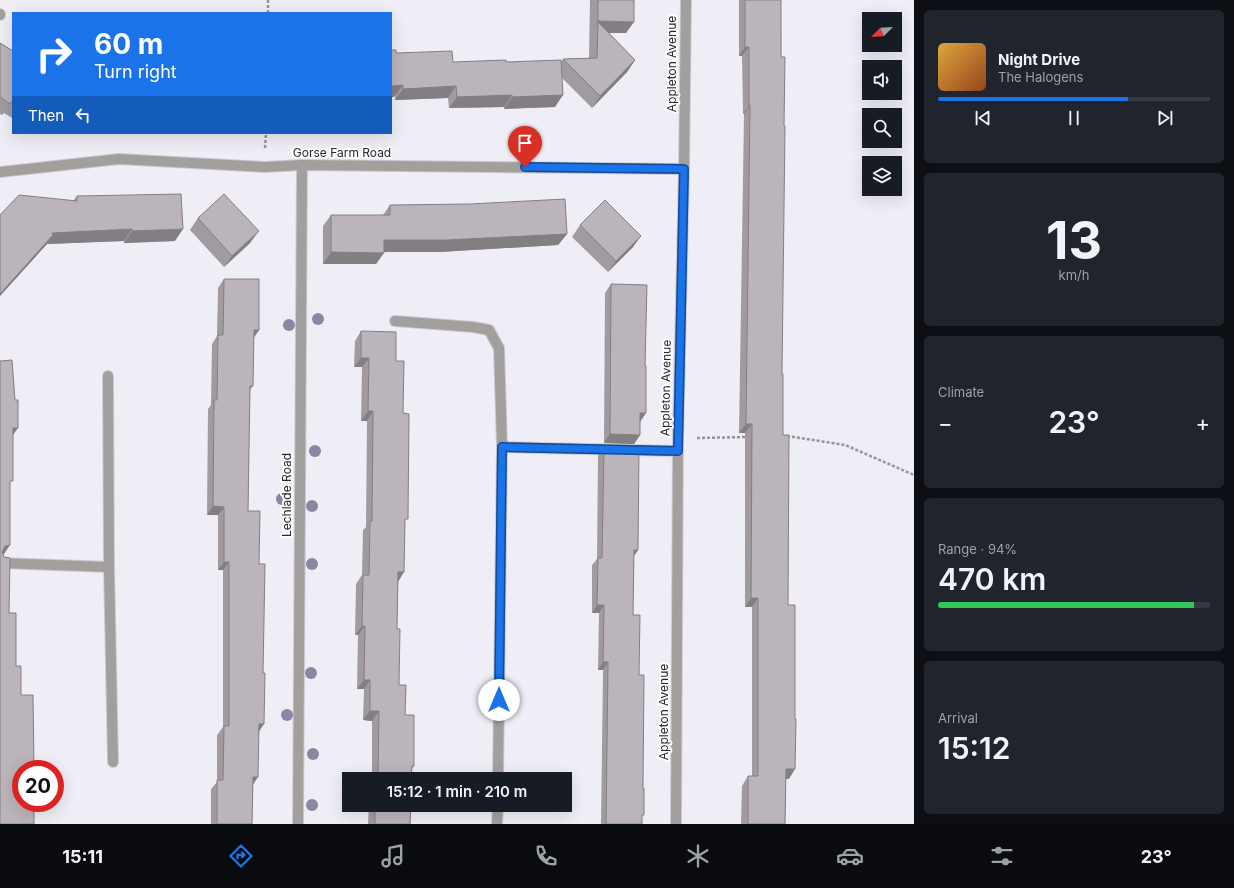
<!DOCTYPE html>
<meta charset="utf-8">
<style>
body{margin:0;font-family:Inter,sans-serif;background:#20242c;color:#f1f3f6;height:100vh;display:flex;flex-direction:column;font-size:15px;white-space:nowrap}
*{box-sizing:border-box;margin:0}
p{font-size:13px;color:#9ea1a6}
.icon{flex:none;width:22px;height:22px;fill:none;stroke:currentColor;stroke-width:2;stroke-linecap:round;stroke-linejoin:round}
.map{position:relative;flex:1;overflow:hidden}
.sheet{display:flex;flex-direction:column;gap:10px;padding:10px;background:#0d0f14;width:320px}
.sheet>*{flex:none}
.hud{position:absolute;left:12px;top:12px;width:380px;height:122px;border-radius:0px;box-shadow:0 4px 16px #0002;background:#1a73e8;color:#fff;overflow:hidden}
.needle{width:26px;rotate:246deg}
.tools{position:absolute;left:862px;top:12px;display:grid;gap:8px}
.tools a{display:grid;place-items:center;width:40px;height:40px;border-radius:0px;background:#171b24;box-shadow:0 4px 16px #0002;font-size:20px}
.speed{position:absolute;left:12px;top:760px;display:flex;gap:8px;font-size:20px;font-weight:700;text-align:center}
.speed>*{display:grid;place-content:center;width:52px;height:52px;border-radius:50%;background:#171b24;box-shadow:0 4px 16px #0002;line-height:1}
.speed .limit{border:6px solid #d22;background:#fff;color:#111}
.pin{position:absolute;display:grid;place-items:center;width:34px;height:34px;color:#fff;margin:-41px -17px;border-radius:50% 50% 50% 0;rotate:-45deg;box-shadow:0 0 4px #0007}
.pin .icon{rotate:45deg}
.me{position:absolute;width:44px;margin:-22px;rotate:0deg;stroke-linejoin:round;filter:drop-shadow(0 0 3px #0008)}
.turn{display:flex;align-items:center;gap:14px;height:84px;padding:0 16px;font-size:18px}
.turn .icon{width:52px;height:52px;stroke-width:2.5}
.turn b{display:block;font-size:28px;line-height:34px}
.then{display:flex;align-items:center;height:38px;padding:0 16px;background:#0003;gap:8px;font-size:15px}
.big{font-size:30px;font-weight:600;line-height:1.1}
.sheet .widget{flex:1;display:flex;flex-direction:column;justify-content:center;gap:6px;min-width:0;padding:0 14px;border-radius:6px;background:#20242c}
.sheet .dial{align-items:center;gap:0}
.dial b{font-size:52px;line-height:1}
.song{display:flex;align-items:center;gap:12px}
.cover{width:48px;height:48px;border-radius:6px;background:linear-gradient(135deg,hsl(40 70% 55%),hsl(20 70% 35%))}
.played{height:4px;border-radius:2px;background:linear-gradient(90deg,#1a73e8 70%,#363941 70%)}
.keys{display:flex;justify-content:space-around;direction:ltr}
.heat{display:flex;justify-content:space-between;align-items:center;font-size:22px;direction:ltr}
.charge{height:6px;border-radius:3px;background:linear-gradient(90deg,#34c759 94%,#363941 0)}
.trip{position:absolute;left:342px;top:772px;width:230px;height:40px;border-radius:0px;background:#171b24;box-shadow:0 4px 16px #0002;font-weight:600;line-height:40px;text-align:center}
.menu{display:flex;height:64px;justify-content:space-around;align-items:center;background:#090b0e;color:#9ea1a6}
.menu .icon{width:28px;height:28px}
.menu .on{color:#1a73e8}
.menu b{font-size:18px;color:#f1f3f6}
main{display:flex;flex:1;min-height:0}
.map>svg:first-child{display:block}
</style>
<main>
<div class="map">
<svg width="914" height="824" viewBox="0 0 914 824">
<rect width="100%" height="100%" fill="#efeef6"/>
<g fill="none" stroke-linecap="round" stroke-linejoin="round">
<defs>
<g id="lane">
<polyline points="0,15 0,14"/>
<polyline points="395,321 473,327 489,330 499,348 502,447"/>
<polyline points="108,376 109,567 113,762"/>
<polyline points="0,563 109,567"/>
<polyline points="498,779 502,447 678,451"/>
<polyline points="497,824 498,805"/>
</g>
<g id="street">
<polyline points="0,172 119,159 265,167 302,165 684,169"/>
<polyline points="298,824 302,165"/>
<polyline points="676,824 678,439 684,169 686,0"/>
</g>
</defs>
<!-- lane casing -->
<use href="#lane" stroke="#cbcad1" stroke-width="12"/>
<!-- street casing -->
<use href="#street" stroke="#cbcad1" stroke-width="12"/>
<!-- path -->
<g stroke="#959499" stroke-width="2.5" stroke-dasharray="3 2" stroke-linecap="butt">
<polyline points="268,13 268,0"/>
<polyline points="265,148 266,133"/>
<polyline points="787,436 845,445 914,475"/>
<polyline points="697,438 748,437"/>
</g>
<!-- lane -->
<use href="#lane" stroke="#a39f9f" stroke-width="10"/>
<!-- street -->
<use href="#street" stroke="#a39f9f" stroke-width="10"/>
</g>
<!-- trees -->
<g fill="#8b86a1">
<circle cx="318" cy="319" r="6"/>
<circle cx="289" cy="325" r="6"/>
<circle cx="315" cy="451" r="6"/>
<circle cx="282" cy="499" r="6"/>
<circle cx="312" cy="506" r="6"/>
<circle cx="312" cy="564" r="6"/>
<circle cx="311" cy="673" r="6"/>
<circle cx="287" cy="715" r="6"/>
<circle cx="313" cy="754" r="6"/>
<circle cx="312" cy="805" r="6"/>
</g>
<!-- wall -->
<g fill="#a19ba0">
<polygon points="590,0 634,0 626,33 609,33 635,60 627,72 592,108 562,78 555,107 504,109 504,107 449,108 448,98 395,100 396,53 453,62 561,62 563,59 589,58"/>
<polygon points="739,0 781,0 782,374 783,435 788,605 789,779 786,779 785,824 741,824 742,786 748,776 752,776 752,607 745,607 745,433 739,433 744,114 743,114 742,56 739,56"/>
<polygon points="0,43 13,51 13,116 12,118 4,113 2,115 0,114"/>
<polygon points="77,196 175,241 124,243 124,241 47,244 0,296 0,215 73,201"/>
<polygon points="390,205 567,234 558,245 439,252 384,252 376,264 323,264 323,226 331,215 383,215"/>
<polygon points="198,218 250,243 224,267 190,230"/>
<polygon points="580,225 633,247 608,272 572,237"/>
<polygon points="224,279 259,330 253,338 253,386 250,390 248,511 259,564 259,732 253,784 252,824 211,824 211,789 217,782 217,735 223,727 223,570 218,570 218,515 207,515 208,409 211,405 212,344 217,336 218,288"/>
<polygon points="611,284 640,421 640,435 634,444 604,443 605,293"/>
<polygon points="361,331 396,361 403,413 405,522 398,582 397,629 399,685 405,715 414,766 412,769 411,779 372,779 372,721 363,720 364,689 357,689 358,635 355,635 356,584 362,575 363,530 366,527 367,421 361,421 362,367 354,367 355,341"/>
<polygon points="604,448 638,550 634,556 633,615 639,675 642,824 601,824 603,670 598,670 599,613 592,613 592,565 597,559 598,456"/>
<polygon points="369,805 411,805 410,824 368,824"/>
</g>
<!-- shaded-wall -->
<g fill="#837e82">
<polygon points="598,21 634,22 626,33 598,33 598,22 590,32"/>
<polygon points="745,47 749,47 742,56 739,56"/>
<polygon points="635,60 627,72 592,108 600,96"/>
<polygon points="403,85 394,97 391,97 391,86"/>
<polygon points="456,86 448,98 395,100 403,89"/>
<polygon points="512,95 504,107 449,108 457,97"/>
<polygon points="563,95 555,107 504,109 512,97"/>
<polygon points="749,105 750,105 744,114 743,114"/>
<polygon points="132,229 124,241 47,244 0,296 0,294 52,233"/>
<polygon points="183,229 175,241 124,243 132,231"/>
<polygon points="259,231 250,243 224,267 232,256"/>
<polygon points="567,234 558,245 439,252 376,252 384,240"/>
<polygon points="641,236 633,247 608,272 616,261"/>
<polygon points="331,252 384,253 376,264 323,264"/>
<polygon points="254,330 259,330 253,339"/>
<polygon points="361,358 369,358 362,367 354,367"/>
<polygon points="368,411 373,411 367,421 361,421"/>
<polygon points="640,413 646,413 640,422"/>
<polygon points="746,424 752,424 745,433 739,433"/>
<polygon points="13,428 18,428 10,439"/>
<polygon points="610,434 640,435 634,444 604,443"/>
<polygon points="213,506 224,507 218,515 207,515"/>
<polygon points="10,545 2,557 0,553 5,546"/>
<polygon points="634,550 638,550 633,557"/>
<polygon points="224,562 229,562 223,570 218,570"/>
<polygon points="398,572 404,572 398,582"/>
<polygon points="751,598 758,598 752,607 745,607"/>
<polygon points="597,605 604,605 599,613 592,613"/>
<polygon points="362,626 365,626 358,635 355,635"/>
<polygon points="603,662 608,662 603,670 598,670"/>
<polygon points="364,680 370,680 364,689 357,689"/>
<polygon points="370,711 379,711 372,721 363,720"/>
<polygon points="259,724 264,724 258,733"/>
<polygon points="786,769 795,769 789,779 779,779"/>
<polygon points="253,777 258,777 252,786"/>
</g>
<!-- building -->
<g fill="#bbb4ba" stroke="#837e82">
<polygon points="598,0 634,0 634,22 598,21"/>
<polygon points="745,0 781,0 781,57 785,57 784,126 785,126 782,374 783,374 783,435 789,435 788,605 795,605 795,719 796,719 795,769 786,769 785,824 748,824 748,776 758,776 758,598 751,598 752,424 746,424 750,105 749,105 749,47 745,47"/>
<polygon points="598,22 635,60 600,96 563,59 597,58"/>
<polygon points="0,43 13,51 13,102 12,101 10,104 0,97"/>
<polygon points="391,50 396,50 396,53 452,51 453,62 506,60 506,62 561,60 563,95 512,97 512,95 457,97 456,86 403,89 403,85 391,86"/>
<polygon points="181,194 183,229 132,231 132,229 52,233 53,235 0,294 0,215 19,195 77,201 77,196"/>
<polygon points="224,194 259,231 232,256 198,218"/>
<polygon points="565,199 567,234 447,240 384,240 384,253 331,252 331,215 390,215 390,205 470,204"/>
<polygon points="605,200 641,236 616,261 580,225"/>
<polygon points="224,279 259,279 259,330 254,330 253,386 250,386 248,511 260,511 259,564 265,564 263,673 265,673 264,724 259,724 258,777 253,777 252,824 217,824 217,780 223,780 224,726 229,726 229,562 224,562 224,507 213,506 214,400 217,400 218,335 223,335"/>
<polygon points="611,284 647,285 645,366 646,366 646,413 640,413 640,435 610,434"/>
<polygon points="361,331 396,332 396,361 404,361 403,413 409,414 408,519 405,519 404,572 398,572 397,629 400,629 399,685 406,685 405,715 414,715 414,766 412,766 411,779 376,779 376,777 378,777 379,711 370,711 370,680 364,680 365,626 362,626 363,575 369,575 370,521 372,521 373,411 368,411 369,358 361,358"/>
<polygon points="12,360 15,400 18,400 18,428 13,428 13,481 10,481 10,545 5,546 2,552 4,557 10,558 9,613 16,613 16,666 21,666 21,695 33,695 34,769 21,769 21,803 34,803 34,824 0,824 0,361"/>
<polygon points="604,448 639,449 638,550 634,550 633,615 640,615 639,675 644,675 643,788 644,788 644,815 642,815 642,824 606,824 608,662 603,662 604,605 597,605 598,558 602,558"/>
<polygon points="375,805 411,805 410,824 375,824"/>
</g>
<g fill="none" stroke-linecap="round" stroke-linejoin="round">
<defs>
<polyline id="route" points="499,700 502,447 678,451 684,169 525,167"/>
</defs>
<!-- route casing -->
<use href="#route" stroke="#114b97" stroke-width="10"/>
<!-- route -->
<use href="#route" stroke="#1a73e8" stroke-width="7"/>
</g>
<g text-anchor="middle" stroke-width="4" stroke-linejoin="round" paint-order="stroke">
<!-- street labels -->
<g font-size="12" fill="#28272a" stroke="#fcfcff">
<text transform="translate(672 64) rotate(-90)" y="4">Appleton Avenue</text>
<text x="342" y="157">Gorse Farm Road</text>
<text transform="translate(666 388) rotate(-89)" y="4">Appleton Avenue</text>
<text transform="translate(287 495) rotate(-90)" y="4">Lechlade Road</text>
<text transform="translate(664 712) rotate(-90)" y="4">Appleton Avenue</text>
</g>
</g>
</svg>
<div class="tools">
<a><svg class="needle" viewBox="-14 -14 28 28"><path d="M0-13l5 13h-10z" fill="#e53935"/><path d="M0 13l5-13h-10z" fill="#9ea1a6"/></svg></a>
<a><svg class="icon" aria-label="sound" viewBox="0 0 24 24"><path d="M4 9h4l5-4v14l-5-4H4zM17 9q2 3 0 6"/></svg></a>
<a><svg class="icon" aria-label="search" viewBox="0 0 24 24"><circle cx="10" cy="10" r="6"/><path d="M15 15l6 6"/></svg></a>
<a><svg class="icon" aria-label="layers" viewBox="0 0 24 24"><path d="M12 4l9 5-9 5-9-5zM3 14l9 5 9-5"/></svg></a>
</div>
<div class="speed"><div class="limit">20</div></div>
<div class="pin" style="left:525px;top:167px;background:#d93025"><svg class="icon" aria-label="arrive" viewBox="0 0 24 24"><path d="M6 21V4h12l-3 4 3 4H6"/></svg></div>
<svg class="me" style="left:499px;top:700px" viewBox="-20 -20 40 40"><circle r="19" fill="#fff"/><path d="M0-13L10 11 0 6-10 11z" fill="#1a73e8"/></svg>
<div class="trip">15:12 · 1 min · 210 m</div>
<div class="hud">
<div class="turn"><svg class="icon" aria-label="right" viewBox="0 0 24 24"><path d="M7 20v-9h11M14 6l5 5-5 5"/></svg><div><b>60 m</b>Turn right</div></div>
<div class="then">Then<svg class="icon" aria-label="left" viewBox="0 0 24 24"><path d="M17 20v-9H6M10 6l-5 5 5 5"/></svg></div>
</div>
</div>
<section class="sheet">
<div class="widget">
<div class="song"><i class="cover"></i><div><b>Night Drive</b><p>The Halogens</p></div></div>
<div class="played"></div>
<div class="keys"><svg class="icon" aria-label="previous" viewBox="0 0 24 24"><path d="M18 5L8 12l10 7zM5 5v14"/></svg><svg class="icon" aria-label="pause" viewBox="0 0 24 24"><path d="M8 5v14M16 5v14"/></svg><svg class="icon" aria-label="next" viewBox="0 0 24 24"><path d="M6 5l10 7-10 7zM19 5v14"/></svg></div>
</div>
<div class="widget dial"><b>13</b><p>km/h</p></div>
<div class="widget"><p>Climate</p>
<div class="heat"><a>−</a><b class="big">23°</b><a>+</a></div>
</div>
<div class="widget"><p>Range · 94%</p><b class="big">470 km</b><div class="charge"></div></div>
<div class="widget"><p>Arrival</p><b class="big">15:12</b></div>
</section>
</main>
<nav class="menu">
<b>15:11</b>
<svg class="icon on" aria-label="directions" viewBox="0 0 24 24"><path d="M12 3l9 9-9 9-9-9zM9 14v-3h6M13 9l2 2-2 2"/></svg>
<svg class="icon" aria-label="music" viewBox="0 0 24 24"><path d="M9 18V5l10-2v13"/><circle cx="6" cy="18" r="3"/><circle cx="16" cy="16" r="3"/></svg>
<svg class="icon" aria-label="phone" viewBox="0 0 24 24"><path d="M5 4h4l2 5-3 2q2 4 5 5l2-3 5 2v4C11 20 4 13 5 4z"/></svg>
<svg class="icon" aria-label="climate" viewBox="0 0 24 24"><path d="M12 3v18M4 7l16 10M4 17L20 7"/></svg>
<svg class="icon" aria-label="car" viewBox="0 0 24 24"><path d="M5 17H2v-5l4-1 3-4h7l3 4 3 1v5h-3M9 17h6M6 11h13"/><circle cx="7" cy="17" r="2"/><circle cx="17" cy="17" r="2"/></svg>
<svg class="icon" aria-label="filters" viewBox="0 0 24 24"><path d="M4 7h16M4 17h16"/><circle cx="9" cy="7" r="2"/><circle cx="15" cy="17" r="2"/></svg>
<b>23°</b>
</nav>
